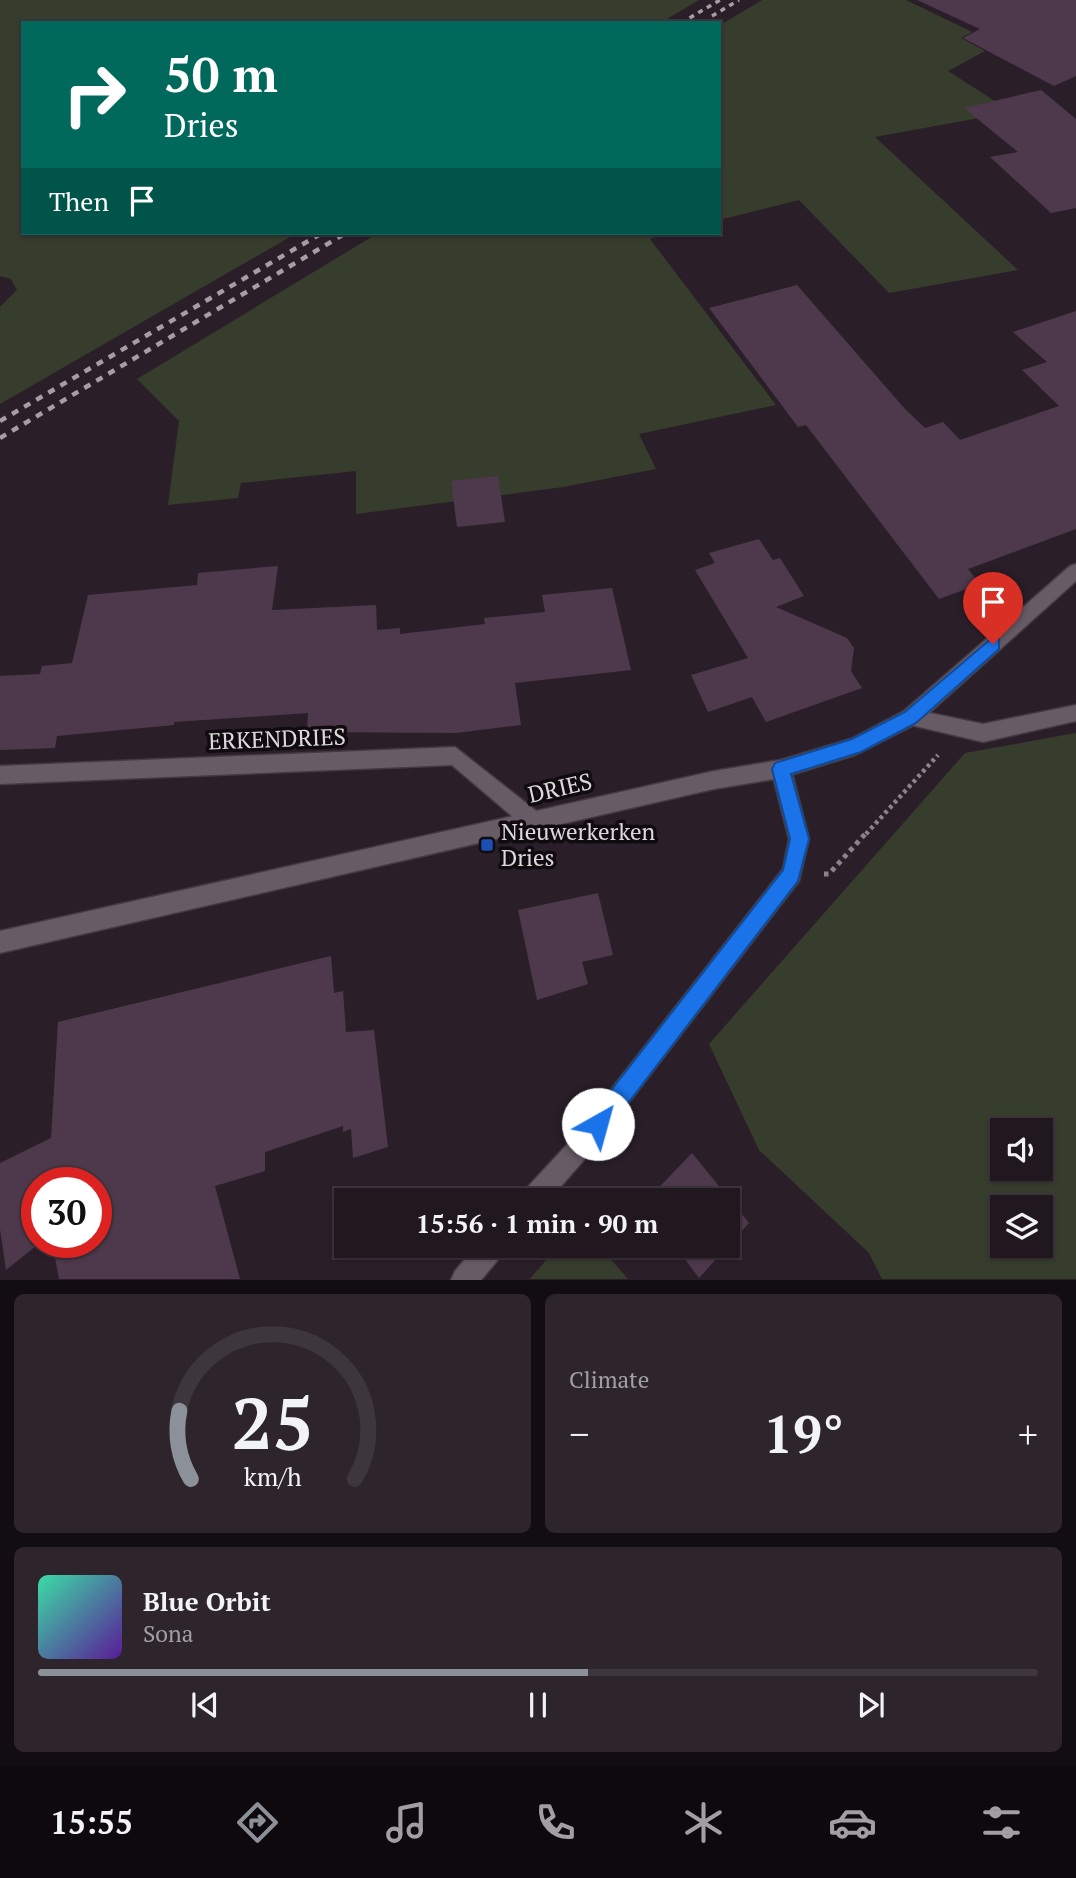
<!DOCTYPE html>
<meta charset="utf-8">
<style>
body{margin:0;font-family:"PT Serif",serif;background:#2d242c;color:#f1f3f6;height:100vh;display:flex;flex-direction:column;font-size:26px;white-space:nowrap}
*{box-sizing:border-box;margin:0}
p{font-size:23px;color:#a29fa4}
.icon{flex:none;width:38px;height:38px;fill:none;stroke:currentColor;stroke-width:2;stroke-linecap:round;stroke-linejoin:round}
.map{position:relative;height:1280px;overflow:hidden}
.side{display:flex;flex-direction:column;gap:14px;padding:14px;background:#120d11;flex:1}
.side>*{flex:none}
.banner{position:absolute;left:21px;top:21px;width:700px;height:214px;border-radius:0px;box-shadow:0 2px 5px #0004,0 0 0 2px #3d363d;background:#00695c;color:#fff;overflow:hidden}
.buttons{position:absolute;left:990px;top:1118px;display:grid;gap:14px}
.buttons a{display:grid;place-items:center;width:63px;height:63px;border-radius:0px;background:#20171f;box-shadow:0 2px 5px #0004,0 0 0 2px #3d363d;font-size:35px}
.speed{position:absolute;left:21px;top:1167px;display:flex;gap:14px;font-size:35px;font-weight:700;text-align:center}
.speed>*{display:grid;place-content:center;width:91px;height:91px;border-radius:50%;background:#20171f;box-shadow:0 2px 5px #0004,0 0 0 2px #3d363d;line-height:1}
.speed .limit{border:10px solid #d22;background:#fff;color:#111}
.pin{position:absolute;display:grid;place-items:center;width:60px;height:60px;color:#fff;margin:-72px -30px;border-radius:50% 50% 50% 0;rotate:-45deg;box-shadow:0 0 7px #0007}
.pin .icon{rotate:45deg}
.me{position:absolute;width:77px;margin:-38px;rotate:38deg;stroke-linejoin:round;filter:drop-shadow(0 0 5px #0008)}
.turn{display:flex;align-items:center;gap:24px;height:147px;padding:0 28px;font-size:32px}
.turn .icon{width:91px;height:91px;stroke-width:2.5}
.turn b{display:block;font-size:49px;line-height:60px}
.then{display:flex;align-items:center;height:66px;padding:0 28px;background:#0003;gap:14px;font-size:26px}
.big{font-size:52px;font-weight:800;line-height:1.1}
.side .tile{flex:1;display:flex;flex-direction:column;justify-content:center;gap:10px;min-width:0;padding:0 24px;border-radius:10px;background:#2d242c}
.side .dial{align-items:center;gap:0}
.dial svg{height:182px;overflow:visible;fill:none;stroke:#3d363d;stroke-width:7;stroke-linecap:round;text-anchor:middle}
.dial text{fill:#f1f3f6;stroke:none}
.song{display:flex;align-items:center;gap:21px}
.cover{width:84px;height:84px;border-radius:10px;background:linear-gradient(135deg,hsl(160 70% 55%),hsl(270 70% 35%))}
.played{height:7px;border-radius:4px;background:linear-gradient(90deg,#8c9099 55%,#3d363d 55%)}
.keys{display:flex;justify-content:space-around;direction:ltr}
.heat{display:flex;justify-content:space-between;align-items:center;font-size:38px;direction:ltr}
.side .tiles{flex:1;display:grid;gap:14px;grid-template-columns:1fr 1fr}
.tile:last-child{grid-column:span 2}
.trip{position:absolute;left:334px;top:1188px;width:406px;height:70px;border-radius:0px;background:#20171f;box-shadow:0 2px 5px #0004,0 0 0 2px #3d363d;font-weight:800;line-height:70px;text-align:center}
.tab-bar{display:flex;height:112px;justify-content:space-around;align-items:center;background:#0d090c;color:#a29fa4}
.tab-bar .icon{width:49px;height:49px}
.tab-bar .active{color:#8c9099}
.tab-bar b{font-size:32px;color:#f1f3f6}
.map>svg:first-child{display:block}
</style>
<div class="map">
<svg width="1076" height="1280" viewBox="0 0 1076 1280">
<rect width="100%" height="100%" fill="#2a1f29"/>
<!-- green -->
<g fill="#373d2c" fill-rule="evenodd">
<polygon points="0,0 699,0 660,23 23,23 23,233 297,233 0,404 0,307 17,290 11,279 0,276"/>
<polygon points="762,0 906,0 972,32 961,38 985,51 948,71 1012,112 875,137 1018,270 889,293 799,200 719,220 719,26"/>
<polygon points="378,233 670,233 650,239 776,405 639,434 656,469 563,487 356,514 356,471 241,483 238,498 168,505 179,421 137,379"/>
<path d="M1076,733V1279H882L869,1253L759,1150L709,1044L965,753ZM1003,1130H1041V1169H1003ZM1003,1208H1041V1246H1003Z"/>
<polygon points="558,1246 599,1246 628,1279 530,1279"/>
</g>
<!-- building -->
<g fill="#4e394c">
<polygon points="917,0 1076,0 1076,76 1054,86 963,38 980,29"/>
<polygon points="1041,90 1076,119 1076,208 1051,213 990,157 1018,152 964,108"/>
<polygon points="797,285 905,409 925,428 943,422 960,440 1059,406 1022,370 1047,362 1013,332 1076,311 1076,529 968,569 980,584 939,599 806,425 798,427 709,308"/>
<polygon points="498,476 505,522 457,527 451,481"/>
<polygon points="759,539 773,560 780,558 804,596 776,607 847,638 854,648 851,671 862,688 766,722 752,697 708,712 691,675 748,658 695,570 715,563 709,553"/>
<polygon points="278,566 272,610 376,605 377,630 400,628 400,634 485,624 484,618 545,612 542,595 612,588 631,670 515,683 521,725 456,733 307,732 308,713 174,722 174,725 57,736 55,748 0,750 0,676 40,674 42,666 72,663 88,595 197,585 198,573"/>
<polygon points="598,893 613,955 582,962 588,984 537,1000 518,910"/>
<polygon points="331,956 334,993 343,991 346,1032 374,1030 388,1147 353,1158 351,1129 343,1132 343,1126 265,1152 265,1171 215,1186 240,1279 59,1279 52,1242 96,1242 96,1183 37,1183 37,1242 41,1242 6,1270 0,1229 0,1163 51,1138 58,1022"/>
<polygon points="692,1153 749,1223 728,1246 728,1200 647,1200"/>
<polygon points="675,1246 728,1246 699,1278"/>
</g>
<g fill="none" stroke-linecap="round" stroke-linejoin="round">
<defs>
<g id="street">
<polygon points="1076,705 1076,721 983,742 911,725 904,723 902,717 904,711 911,709 983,724"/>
<polygon points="455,747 540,814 543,821 540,828 533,831 526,828 452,765 0,784 0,766"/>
<polygon points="781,760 788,763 791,769 809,839 799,881 590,1153 549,1200 521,1200 524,1191 574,1137 783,869 789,839 771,769 774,763"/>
<polygon points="476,1246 506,1246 502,1255 481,1280 451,1280 455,1271"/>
</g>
<polygon id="secondary" points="1076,564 1076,581 918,723 855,755 781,778 714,789 0,953 0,931 714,771 781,760 851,739 904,711 1070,566"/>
</defs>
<!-- street casing -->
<use href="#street" stroke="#433a43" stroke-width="3"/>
<!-- secondary casing -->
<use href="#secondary" stroke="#433a43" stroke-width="3"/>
<!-- path-far1 -->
<polyline stroke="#8b838a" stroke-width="4.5" stroke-dasharray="3.5 3.5" stroke-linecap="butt" points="866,834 938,755"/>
<!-- path -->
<polyline stroke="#8b838a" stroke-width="5" stroke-dasharray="4.5 4.5" stroke-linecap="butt" points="824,874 829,874 867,832"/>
<!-- street -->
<use href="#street" fill="#675b66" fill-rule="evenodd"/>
<!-- secondary -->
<use href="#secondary" fill="#675b66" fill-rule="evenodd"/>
<!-- rail-far1 -->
<g stroke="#a69ea5" stroke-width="3.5" stroke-dasharray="5 5" stroke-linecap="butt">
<polyline points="712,16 739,0"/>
<polyline points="681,23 720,0"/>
</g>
<!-- rail -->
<g stroke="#a69ea5" stroke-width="4.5" stroke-dasharray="7 7" stroke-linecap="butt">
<polyline points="0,421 322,233"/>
<polyline points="0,438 346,233"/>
</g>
</g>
<!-- route -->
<polygon fill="#1a73e8" stroke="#114b97" stroke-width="2" points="993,637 999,639 999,649 916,723 861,752 791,774 809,839 798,881 606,1132 598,1135 591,1132 587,1124 591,1116 783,870 790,839 772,769 775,763 852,739 905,712"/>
<!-- markers -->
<rect fill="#1a4fb4" stroke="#100b0f" stroke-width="2.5" x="480" y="838" width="14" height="14" rx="3.5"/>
<g text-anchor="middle" stroke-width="7" stroke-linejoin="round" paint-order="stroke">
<!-- street labels -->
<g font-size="23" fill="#ded7dd" stroke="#100b0f">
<text transform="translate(277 739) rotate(-2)" y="8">ERKENDRIES</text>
<text transform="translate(560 788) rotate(-13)" y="8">DRIES</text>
</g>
<!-- poi labels -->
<g font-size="23" fill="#ded7dd" stroke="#100b0f" text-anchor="start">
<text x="501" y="840">Nieuwerkerken<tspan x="501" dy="26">Dries</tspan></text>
</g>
</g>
</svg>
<div class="buttons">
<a><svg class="icon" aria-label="sound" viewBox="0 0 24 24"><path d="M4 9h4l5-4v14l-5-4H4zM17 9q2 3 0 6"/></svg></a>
<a><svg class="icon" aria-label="layers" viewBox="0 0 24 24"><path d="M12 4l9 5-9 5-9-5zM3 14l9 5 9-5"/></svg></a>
</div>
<div class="speed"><div class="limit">30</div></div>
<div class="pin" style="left:993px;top:644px;background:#d93025"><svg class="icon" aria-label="arrive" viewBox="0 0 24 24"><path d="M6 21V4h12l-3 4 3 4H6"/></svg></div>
<svg class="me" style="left:598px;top:1124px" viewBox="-20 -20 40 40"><circle r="19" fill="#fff"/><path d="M0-13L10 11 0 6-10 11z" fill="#1a73e8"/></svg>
<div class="trip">15:56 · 1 min · 90 m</div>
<div class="banner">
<div class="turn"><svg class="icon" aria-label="right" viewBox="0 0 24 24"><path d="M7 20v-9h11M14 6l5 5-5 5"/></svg><div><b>50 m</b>Dries</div></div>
<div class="then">Then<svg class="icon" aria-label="arrive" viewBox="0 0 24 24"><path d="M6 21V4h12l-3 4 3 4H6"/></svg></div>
</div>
</div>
<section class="side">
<div class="tiles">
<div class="tile dial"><svg viewBox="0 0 100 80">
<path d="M14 69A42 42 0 1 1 86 69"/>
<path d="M14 69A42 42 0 0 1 9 39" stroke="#8c9099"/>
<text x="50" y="56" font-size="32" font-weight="700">25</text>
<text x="50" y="72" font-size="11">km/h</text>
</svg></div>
<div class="tile"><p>Climate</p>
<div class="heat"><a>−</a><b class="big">19°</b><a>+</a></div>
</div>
<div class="tile">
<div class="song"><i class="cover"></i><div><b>Blue Orbit</b><p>Sona</p></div></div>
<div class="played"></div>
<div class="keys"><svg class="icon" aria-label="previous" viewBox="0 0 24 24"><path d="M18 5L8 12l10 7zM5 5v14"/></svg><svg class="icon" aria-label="pause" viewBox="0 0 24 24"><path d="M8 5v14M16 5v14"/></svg><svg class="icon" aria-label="next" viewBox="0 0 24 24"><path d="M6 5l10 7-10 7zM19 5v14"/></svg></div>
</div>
</div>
</section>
<nav class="tab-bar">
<b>15:55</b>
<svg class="icon active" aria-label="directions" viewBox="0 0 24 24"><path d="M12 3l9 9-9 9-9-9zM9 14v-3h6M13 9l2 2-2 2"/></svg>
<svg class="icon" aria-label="music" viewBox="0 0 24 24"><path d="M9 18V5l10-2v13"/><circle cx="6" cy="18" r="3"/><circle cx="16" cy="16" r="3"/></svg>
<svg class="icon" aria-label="phone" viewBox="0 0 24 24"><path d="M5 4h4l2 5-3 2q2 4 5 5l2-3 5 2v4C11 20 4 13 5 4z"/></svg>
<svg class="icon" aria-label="climate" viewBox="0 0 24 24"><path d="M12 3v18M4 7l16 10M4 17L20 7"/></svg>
<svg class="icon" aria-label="car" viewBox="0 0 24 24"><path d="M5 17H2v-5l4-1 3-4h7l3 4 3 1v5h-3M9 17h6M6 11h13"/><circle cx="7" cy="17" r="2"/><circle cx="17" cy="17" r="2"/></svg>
<svg class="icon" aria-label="filters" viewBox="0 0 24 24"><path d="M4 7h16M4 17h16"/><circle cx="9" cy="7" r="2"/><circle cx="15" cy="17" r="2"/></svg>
</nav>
